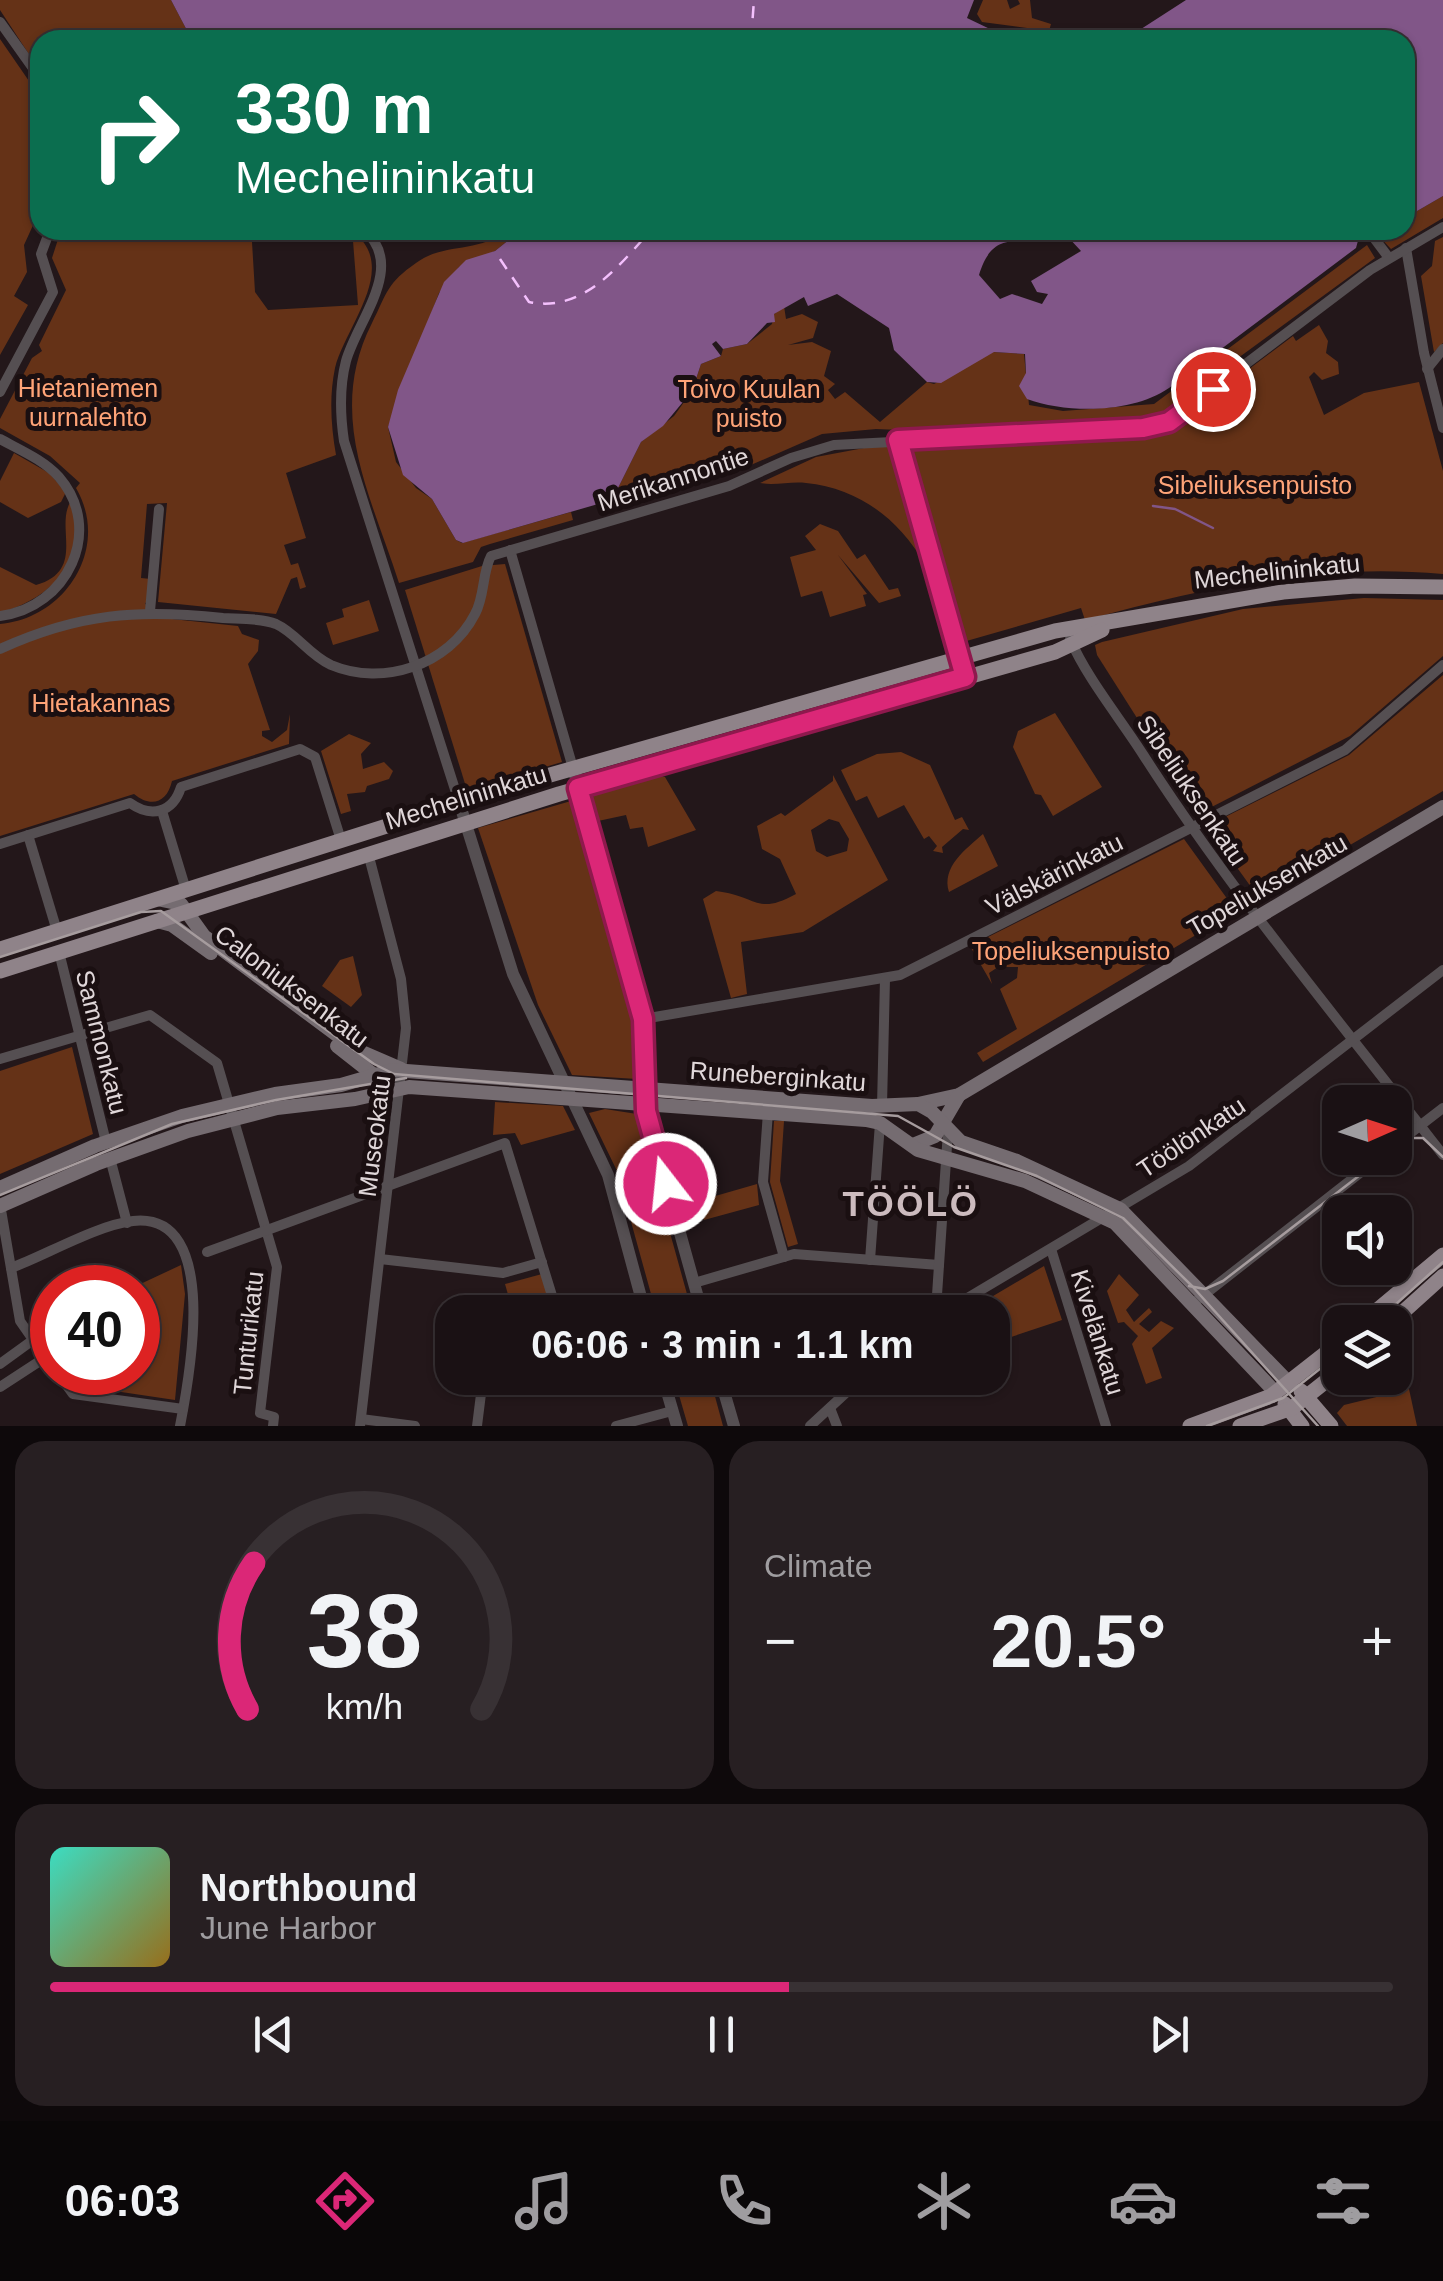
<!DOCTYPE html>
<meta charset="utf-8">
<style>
body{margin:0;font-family:Arial,sans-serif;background:#271f22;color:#f1f3f6;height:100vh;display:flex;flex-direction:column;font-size:38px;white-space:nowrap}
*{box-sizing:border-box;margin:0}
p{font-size:32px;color:#9f9da0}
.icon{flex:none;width:55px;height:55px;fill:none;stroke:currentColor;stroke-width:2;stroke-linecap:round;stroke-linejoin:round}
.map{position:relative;height:1426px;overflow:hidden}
.side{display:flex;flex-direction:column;gap:15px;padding:15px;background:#0e090b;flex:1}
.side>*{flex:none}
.top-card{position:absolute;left:30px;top:30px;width:1385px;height:210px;border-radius:30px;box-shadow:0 2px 8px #0004,0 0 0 2px #383134;background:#0b6e4f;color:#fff;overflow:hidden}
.needle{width:65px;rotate:87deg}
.controls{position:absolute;left:1322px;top:1085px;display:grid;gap:20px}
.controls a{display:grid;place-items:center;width:90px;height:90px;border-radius:20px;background:#1a1114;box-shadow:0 2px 8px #0004,0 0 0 2px #383134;font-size:50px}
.speed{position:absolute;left:30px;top:1265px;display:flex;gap:20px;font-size:50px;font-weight:700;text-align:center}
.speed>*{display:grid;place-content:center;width:130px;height:130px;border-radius:50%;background:#1a1114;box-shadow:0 2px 8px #0004,0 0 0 2px #383134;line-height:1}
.speed .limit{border:15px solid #d22;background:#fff;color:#111}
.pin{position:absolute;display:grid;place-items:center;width:85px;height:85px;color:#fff;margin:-42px;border:5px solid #fff;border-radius:50%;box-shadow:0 2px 10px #0007}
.me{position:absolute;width:110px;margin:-55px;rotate:344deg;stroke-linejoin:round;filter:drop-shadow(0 0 8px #0008)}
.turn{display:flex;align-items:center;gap:35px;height:210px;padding:0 40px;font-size:45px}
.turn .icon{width:130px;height:130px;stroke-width:2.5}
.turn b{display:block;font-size:70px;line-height:85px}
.big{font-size:75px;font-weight:700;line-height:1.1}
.side .widget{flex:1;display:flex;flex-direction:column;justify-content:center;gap:15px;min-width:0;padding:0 35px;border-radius:30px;background:#271f22}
.side .dial{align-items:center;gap:0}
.dial svg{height:260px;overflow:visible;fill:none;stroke:#383134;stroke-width:7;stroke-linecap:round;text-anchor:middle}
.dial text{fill:#f1f3f6;stroke:none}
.song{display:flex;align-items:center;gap:30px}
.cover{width:120px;height:120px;border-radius:15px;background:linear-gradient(135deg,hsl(170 70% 55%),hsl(40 70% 35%))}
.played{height:10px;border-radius:5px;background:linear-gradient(90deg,#db2777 55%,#383134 55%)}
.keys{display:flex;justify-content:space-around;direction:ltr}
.heat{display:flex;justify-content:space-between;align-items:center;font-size:55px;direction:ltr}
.side .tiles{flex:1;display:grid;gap:15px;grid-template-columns:1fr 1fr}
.widget:last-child{grid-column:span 2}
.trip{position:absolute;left:435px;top:1295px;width:575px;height:100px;border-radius:30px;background:#1a1114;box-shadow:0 2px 8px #0004,0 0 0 2px #383134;font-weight:700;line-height:100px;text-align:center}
.dock{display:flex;height:160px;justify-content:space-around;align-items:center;background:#0a0708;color:#9f9da0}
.dock .icon{width:70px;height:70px}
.dock .current{color:#db2777}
.dock b{font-size:45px;color:#f1f3f6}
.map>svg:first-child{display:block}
</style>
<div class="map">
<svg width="1443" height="1426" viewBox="0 0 1443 1426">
<rect width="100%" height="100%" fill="#23171a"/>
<!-- green -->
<g fill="#653217" fill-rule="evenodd">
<polygon points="0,0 171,0 192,40 40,40 40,71 0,10"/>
<polygon points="983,0 1007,0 1010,9 1020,4 1018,0 1030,0 1032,18 1051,24 1049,31 982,22 977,14"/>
<polygon points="0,39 40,97 40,210 24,245 27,272 14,296 28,305 0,355"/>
<polygon points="1443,196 1443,218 1391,249 1373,230 1405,230 1405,218"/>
<path d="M61,230H205V239L219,240L259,230H317V235L297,234L252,242L255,292L268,310L358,305L353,241L331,236L327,230L358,236C396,272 345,328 335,368C329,397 331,426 336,455L286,473L306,538L284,545L291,565L298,563L306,587L300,589L297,577L291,579L276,614L158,602L167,503L147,504L141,578L151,579L149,602L145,603L153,617L238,626L242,634L259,640L258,651L248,664L270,730L262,731V736L272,742L287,730L290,714L289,744L172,781C167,803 151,808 134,794L0,836V624C65,619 111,548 76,488L80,483L50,456L0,428V419L32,358L42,351L39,345L66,290L52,258Z"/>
<path d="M507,230H521L495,251L459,267L439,293L388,427L396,462L416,488L432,499L456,540L462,543L571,512L573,520L490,544L481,547L473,562L399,583C370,493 326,414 372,323C387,293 387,283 416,263C444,242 478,254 507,230Z"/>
<polygon points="1443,237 1443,343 1434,352 1421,276 1432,266 1435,241"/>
<polygon points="1367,245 1375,258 1156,418 975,433 876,429 822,434 744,468 715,473 694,484 600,512 598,504 612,500 641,442 674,416 692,391 701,364 721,356 723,349 747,344 772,324 774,314 784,306 786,319 802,314 818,322 813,338 788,345 812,342 831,351 824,376 835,384 828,390 835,399 845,392 880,422 927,382 934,384 993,352 1024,354 1029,405 1063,411 1154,404"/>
<path d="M1319,325L1328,341L1326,353L1338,362L1339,374L1322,380L1314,372L1309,377L1324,415L1364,393L1419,382L1443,471V574C1317,563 1208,587 1085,620L1081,608L963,642L908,450L1162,434L1293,336L1296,341Z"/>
<path d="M864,448L888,446L893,451L924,563C899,519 858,488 806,483C791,481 775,486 760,483L816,457Z"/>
<polygon points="14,453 49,473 66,492 61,502 28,518 0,502 0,481"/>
<path d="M71,501C90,561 53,597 0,613V567L36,585C87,570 54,527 71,501Z"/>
<polygon points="820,524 838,531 857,559 865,554 889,590 898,588 901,596 879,603 838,555 867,594 863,595 866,606 830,617 822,591 801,597 790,557 816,550 805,536"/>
<polygon points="505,564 562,762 467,790 405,590 482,566"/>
<polygon points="1364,598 1443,600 1443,656 1350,736 1198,814 1097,655 1095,645 1102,642 1243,609"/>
<polygon points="369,600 379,631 333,645 326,623 344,617 342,609"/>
<polygon points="1443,675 1443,791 1259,898 1207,826 1349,755"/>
<polygon points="1055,713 1102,787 1053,816 1041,795 1035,794 1013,747 1018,731"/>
<polygon points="349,734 371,743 361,754 363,769 384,762 393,771 389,779 367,786 365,792 347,794 351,811 341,814 321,751"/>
<polygon points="901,752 930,765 955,820 962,817 969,830 963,829 942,847 943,853 933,851 937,846 929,836 924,839 904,805 878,818 867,796 856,801 841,770 877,754"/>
<polygon points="657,775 665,777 696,830 648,847 643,827 630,829 626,815 598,821 590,794"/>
<path d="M833,775L888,880L803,932L741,942L747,994L731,998L703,899L716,891C758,896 756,916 796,894L780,859L762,849L757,826L781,813L785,816L833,781ZM829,819L839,822L849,839L847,851L827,857L816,851L811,830Z"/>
<polygon points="571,801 633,1017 637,1079 572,1075 538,1005 478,828"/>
<path d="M983,834L998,866L949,892C941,867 966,849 983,834Z"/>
<polygon points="1184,839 1236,911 983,1062 977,1053 1017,1029 1000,989 1017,978 1018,967 998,967 989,973 992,984 970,946"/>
<polygon points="353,956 362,995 351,1007 322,986 340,960"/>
<polygon points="72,1047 93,1134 0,1174 0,1071"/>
<polygon points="495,1102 563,1106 575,1130 521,1145 515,1133 493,1135"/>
<polygon points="605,1109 637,1114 692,1312 656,1312 617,1171 589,1113"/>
<polygon points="774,1121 784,1121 780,1181 798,1244 788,1247 770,1182"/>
<polygon points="757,1184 759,1205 704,1220 701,1212 687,1216 684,1205"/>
<polygon points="181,1265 185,1294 175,1400 81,1386 71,1373 138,1372 134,1287"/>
<polygon points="1044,1266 1062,1320 993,1343 992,1312 966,1312"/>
<polygon points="542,1274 553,1312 513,1312 505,1284"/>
<polygon points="1119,1274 1139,1295 1126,1310 1134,1322 1149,1308 1152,1312 1139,1324 1149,1332 1161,1321 1174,1328 1152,1348 1162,1378 1146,1384 1132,1344 1138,1336 1124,1322 1118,1323 1107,1291"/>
<polygon points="674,1378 710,1378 723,1426 688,1426"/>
<polygon points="1409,1389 1417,1426 1347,1426 1337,1413 1344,1405"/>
</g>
<!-- water -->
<g fill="#815688">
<polygon points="171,0 974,0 967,18 992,30 1022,29 1052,40 192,40"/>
<polygon points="1186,0 1443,0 1443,196 1405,218 1405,40 1124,40"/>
<path d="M521,230H1045C1018,251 994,226 979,275L1000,299L1012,294L1042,304L1048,294L1037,292L1031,281L1081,251L1067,236L1068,230H1355L1359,237L1356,248L1169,388C1133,413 1068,414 1027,399L1019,386L1026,373L1025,354L994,352L941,383L927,382L894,350L889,328L837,294L808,306L804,297L774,314L775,322L767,323L747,344L723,349L716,341L712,344L721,356L701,364L692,391L663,426L641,442L612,500L463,543L456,540L432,499L403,475L388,427L398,390L444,282L466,260L495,251Z"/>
</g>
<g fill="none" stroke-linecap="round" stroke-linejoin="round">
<!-- stream -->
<polyline stroke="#815688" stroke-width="2.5" points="1153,506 1175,509 1213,528"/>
<!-- ferry -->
<g stroke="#f4c0fd" stroke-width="2.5" stroke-dasharray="12 10" stroke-linecap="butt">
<polyline points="751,40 754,0"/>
<path d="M500,259L529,302C583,313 619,266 651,230"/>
</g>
<!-- minor -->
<g stroke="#554f52" stroke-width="10">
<polyline points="0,22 40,78"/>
<polyline points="1134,34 1137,40"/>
<path d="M364,230C407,266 357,321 346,361C339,388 340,414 344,441L459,802"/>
<polyline points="1368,230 1389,258"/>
<polyline points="1406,248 1424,353 1443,428"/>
<polyline points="1427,369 1443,349"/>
<polyline points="0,392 53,292 41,254 50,230"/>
<path d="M0,439C20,450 44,460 59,477C105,530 67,608 0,616"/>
<polyline points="898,440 965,677"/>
<polyline points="510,550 573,768"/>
<polyline points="150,611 159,509"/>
<path d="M1070,639C1088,680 1120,718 1144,756C1234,896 1341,1022 1443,1155"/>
<path d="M0,649C79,613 138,609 223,618C239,619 261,618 276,624C296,633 309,655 331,665C383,687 449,665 475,614C485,596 482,573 491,556L729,486L791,458L834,445L1143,429L1169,422L1370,270L1443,227"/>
<polyline points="162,811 186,890"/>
<polyline points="28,835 57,931"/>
<path d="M0,844L130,803C151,818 173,813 181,787L300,749L315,757L341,840"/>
<polyline points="59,952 106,1142"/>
<polyline points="643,1019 900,975 1345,750 1443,665"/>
<polyline points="0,1059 150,1015 217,1063 277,1267 260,1413 274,1417 273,1426"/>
<polyline points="882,1106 885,979"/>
<polyline points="768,1112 763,1182 784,1257"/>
<polyline points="1395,1145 1443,1108"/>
<polyline points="110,1158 127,1223"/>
<polyline points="0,1204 20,1321 52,1367"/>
<polyline points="1051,1249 1106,1426"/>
<polyline points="207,1252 505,1143 557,1312"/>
<polyline points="380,1259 503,1273 542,1262"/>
<polyline points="870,1260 880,1123"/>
<path d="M11,1268C46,1255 97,1225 133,1221C222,1211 189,1380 180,1426"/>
<polyline points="694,1283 794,1254 939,1265"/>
<polyline points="1195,1302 1379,1158"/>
<polyline points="947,1311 937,1295 948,1131"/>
<polyline points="944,1312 1189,1166 1443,970"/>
<polyline points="0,1364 33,1340"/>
<polyline points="57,1372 73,1394 183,1409"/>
<polyline points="0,1387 46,1357"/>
<polyline points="830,1408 837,1426"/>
<polyline points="361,1419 415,1426"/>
<polyline points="360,1426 406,1028 401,979 368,853"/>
<polyline points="477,1426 483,1378"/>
<polyline points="616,1426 672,1411"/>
<polyline points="810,1426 862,1378"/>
</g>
<!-- tertiary -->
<g stroke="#554f52" stroke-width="12">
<polyline points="573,768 641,1011 646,1111 702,1312"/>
<polyline points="459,802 513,974 608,1175 645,1312"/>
<polyline points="663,1378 677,1426"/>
<polyline points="720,1378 734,1426"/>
</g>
<!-- secondary -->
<g stroke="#756c71" stroke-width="14">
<polyline points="157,899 181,904 204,936 357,1050 401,1069"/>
<polyline points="157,921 172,925 211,953"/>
<polyline points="337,1046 379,1079"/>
<polyline points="918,1104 959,1095 1443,807"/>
<polyline points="913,1145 935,1136 959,1095"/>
<polyline points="0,1188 95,1146 182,1116 275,1094 341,1085 393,1070 872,1106 918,1104 932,1112 961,1142 1017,1161 1120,1209 1290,1384"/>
<polyline points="0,1206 96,1164 188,1131 277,1108 355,1099 409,1087 866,1120 880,1123 918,1150 1025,1181 1115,1223 1276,1393"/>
</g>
<!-- primary -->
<g stroke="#8f8389" stroke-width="15">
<polyline points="0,949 522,783 1055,631 1283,592 1355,586 1443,587"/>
<polyline points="0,971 559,794 1055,652 1102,630"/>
<polyline points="1363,1322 1443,1255"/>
<polyline points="1392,1322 1443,1276"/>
<polyline points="1301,1391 1331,1426"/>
<polyline points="1285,1404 1302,1426"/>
<polyline points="1190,1426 1271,1396 1340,1342"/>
<polyline points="1240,1426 1292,1408 1340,1370"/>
</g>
<!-- tram -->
<g stroke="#a69c9e" stroke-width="2.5">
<polyline points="0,957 141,912 161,911 374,1064 394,1074 898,1116 954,1147 1037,1176 1123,1218 1192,1286 1318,1426"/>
<polyline points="1395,1147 1409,1138 1423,1138 1443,1157"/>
<polyline points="0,1195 172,1124 276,1100 406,1078"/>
<polyline points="1189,1286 1205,1289 1223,1281 1382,1158"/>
<polyline points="1376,1322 1443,1262"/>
<polyline points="1207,1426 1283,1398 1340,1353"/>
</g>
</g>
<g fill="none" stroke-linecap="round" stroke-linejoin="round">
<defs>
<polyline id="route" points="666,1184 646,1111 643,1019 578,788 965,677 898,440 1143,428 1169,422 1213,389"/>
</defs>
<!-- route casing -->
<use href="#route" stroke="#8e194d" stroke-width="25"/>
<!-- route -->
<use href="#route" stroke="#db2777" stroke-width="18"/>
</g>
<g text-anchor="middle" stroke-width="10" stroke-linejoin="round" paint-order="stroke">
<!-- park labels -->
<g font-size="25" fill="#ffa478" stroke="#1a0f11">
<text x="88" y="397">Hietaniemen<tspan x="88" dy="29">uurnalehto</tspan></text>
<text x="749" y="398">Toivo Kuulan<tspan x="749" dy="29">puisto</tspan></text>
<text x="1255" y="494">Sibeliuksenpuisto</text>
<text x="101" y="712">Hietakannas</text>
<text x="1071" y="960">Topeliuksenpuisto</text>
</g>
<!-- street labels -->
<g font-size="25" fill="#e0d7d9" stroke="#1a0f11">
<text transform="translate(673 479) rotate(-18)" y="9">Merikannontie</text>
<text transform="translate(1277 571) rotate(-6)" y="9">Mechelininkatu</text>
<text transform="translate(1192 790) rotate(56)" y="9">Sibeliuksenkatu</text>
<text transform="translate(466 797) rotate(-17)" y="9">Mechelininkatu</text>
<text transform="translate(1054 874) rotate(-27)" y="9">Välskärinkatu</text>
<text transform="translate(1267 885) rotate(-30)" y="9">Topeliuksenkatu</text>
<text transform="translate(292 986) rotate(37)" y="9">Caloniuksenkatu</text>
<text transform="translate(102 1042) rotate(76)" y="9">Sammonkatu</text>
<text transform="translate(778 1076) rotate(4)" y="9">Runeberginkatu</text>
<text transform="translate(374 1136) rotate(-83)" y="9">Museokatu</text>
<text transform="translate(1191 1137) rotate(-34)" y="9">Töölönkatu</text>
<text transform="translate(1098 1332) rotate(73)" y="9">Kivelänkatu</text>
<text transform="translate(248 1333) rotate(-84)" y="9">Tunturikatu</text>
</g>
<!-- district labels -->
<g font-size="35" font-weight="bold" letter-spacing="2.5" fill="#ccbbbe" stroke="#1a0f11">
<text x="911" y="1216">TÖÖLÖ</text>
</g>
</g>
</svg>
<div class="controls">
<a><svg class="needle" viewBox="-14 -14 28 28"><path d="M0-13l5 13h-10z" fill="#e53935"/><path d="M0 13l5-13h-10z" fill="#9f9da0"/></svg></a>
<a><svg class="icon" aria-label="sound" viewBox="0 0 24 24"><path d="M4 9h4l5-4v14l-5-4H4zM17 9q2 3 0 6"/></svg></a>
<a><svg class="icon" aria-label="layers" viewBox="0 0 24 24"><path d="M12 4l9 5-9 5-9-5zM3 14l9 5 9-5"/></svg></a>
</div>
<div class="speed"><div class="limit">40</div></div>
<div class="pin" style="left:1213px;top:389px;background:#d93025"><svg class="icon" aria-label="arrive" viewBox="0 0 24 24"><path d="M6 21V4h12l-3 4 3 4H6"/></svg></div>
<svg class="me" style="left:666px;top:1184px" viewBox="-20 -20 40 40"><circle r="17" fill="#db2777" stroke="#fff" stroke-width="3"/><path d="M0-11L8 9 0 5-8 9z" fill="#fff"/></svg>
<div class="trip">06:06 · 3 min · 1.1 km</div>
<div class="top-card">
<div class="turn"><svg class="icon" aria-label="right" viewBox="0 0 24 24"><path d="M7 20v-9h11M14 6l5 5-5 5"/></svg><div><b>330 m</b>Mechelininkatu</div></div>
</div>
</div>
<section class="side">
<div class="tiles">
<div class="widget dial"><svg viewBox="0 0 100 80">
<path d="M14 69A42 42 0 1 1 86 69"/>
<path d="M14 69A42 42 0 0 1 16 24" stroke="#db2777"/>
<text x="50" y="56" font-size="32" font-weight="700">38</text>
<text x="50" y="72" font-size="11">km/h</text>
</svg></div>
<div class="widget"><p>Climate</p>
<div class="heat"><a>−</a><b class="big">20.5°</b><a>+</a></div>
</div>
<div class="widget">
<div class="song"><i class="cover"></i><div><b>Northbound</b><p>June Harbor</p></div></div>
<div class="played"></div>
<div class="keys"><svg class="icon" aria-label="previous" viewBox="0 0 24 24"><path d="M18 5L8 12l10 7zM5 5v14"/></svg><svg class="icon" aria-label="pause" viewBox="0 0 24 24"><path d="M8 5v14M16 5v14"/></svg><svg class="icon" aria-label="next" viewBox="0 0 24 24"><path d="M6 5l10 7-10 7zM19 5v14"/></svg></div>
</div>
</div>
</section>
<nav class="dock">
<b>06:03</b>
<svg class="icon current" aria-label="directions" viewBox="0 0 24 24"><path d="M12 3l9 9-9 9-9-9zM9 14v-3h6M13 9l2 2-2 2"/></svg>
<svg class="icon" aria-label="music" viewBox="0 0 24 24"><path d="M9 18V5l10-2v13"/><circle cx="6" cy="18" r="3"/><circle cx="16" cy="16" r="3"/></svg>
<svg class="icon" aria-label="phone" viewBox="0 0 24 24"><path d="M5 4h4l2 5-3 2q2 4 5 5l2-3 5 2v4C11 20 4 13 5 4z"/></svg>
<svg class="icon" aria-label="climate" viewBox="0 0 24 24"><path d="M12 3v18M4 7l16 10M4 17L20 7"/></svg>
<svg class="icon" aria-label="car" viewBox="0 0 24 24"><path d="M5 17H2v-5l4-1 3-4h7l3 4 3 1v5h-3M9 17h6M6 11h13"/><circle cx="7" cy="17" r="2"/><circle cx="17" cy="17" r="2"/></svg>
<svg class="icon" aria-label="filters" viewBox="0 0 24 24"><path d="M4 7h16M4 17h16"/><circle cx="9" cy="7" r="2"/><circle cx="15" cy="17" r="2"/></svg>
</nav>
